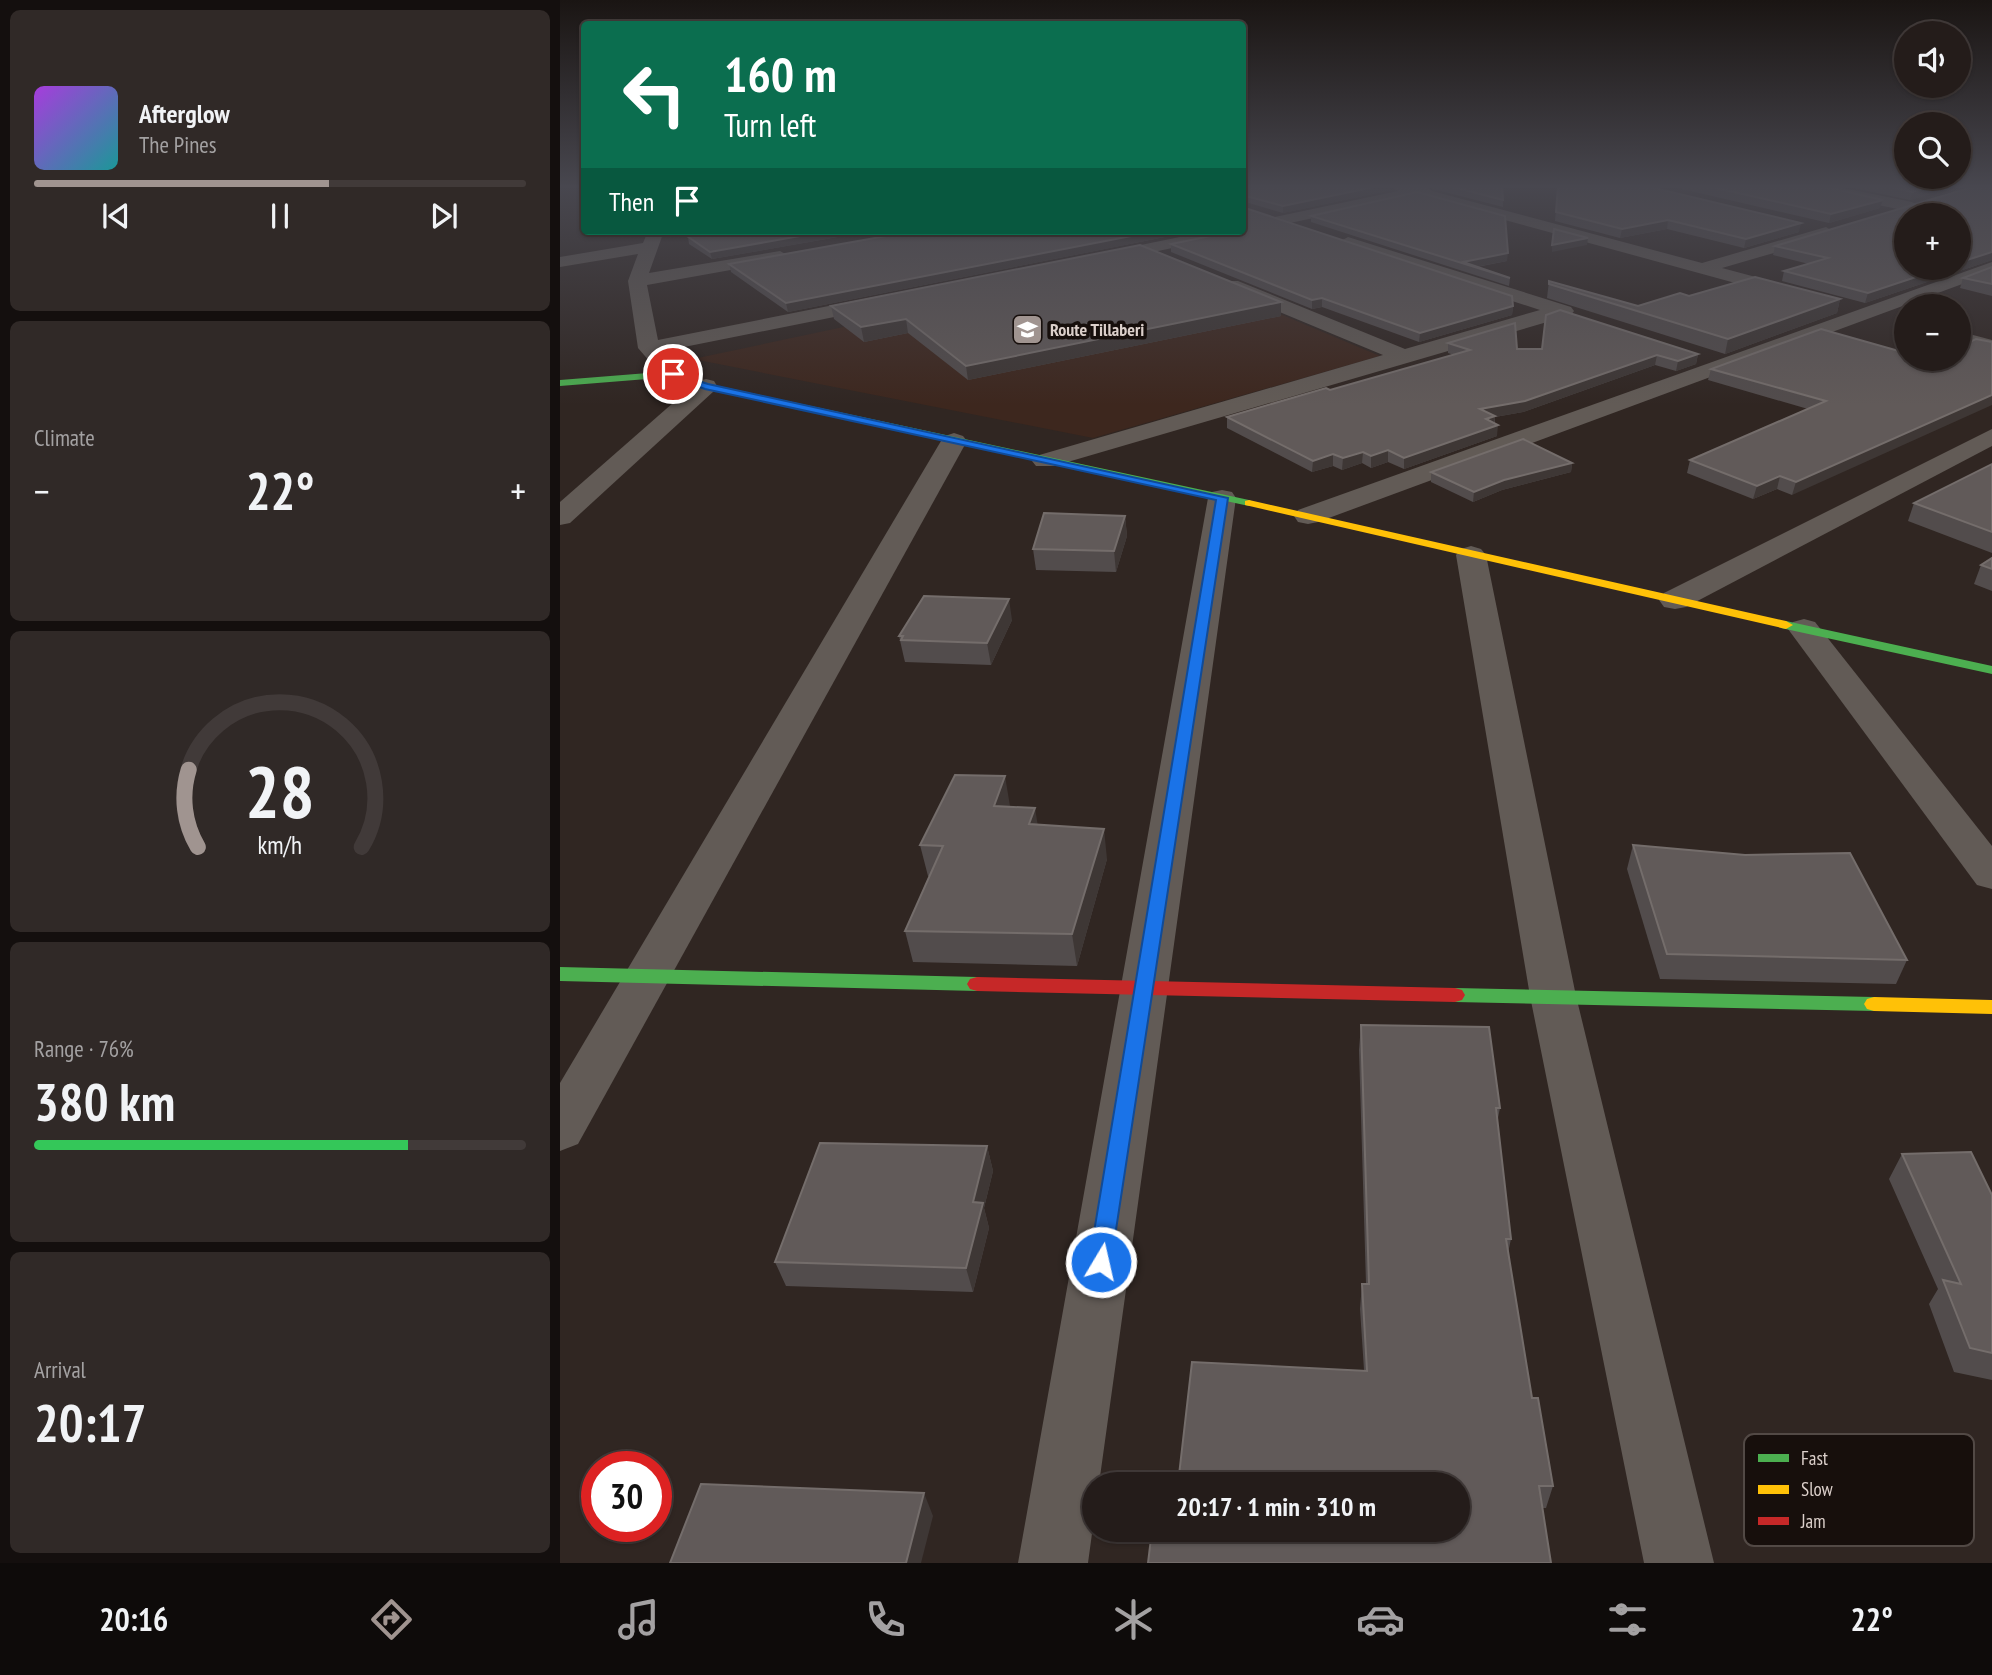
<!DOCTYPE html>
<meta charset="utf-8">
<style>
body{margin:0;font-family:"PT Sans Narrow",sans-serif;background:#302927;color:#f1f3f6;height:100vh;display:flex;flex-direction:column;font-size:26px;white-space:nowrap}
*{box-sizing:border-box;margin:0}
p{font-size:23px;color:#a3a1a2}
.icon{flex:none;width:38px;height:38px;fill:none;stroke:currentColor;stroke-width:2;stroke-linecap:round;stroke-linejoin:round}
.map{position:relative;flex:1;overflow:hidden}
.sheet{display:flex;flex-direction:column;gap:10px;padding:10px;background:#140f0e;width:560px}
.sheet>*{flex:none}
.hud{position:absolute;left:21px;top:21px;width:665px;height:214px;border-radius:7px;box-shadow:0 2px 5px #0004,0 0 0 2px #413a39;background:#0b6e4f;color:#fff;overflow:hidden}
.fabs{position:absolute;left:1334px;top:21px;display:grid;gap:14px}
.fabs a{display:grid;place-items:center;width:77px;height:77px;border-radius:50%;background:#241c1a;box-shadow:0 2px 5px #0004,0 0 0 2px #413a39;font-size:35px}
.speed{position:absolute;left:21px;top:1451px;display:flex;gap:14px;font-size:35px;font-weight:700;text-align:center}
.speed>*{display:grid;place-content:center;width:91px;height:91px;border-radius:50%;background:#241c1a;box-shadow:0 2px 5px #0004,0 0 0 2px #413a39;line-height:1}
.speed .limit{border:10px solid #d22;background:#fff;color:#111}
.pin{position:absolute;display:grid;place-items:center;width:60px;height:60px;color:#fff;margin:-30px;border:4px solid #fff;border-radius:50%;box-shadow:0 2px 7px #0007}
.me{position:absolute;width:77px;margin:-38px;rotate:9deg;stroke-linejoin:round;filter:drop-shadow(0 0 5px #0008)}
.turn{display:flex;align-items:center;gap:24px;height:147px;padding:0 28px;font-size:32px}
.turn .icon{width:91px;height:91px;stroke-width:2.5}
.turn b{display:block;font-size:49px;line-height:60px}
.then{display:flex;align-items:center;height:66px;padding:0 28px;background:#0003;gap:14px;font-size:26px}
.big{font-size:52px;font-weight:800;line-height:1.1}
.sheet .tile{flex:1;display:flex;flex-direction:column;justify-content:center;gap:10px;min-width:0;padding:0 24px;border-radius:10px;background:#302927}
.sheet .dial{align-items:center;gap:0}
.dial svg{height:182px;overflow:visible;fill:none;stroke:#413a39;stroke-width:7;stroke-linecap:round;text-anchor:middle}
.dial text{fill:#f1f3f6;stroke:none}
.song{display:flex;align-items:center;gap:21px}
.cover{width:84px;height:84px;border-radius:10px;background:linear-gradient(135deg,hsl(280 70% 55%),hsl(180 70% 35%))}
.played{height:7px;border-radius:4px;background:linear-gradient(90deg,#a09490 60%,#413a39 60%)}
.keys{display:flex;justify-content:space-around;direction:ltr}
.heat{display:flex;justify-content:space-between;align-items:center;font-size:38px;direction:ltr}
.charge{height:10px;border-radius:5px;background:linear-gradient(90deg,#34c759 76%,#413a39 0)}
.trip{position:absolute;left:522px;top:1472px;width:388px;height:70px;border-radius:35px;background:#241c1a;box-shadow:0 2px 5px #0004,0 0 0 2px #413a39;font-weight:800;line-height:70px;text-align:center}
.menu{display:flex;height:112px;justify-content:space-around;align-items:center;background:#0e0b0a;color:#a3a1a2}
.menu .icon{width:49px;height:49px}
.menu .active{color:#a09490}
.menu b{font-size:32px;color:#f1f3f6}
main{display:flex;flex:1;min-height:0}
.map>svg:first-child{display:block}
</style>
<main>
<section class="sheet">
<div class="tile">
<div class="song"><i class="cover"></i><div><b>Afterglow</b><p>The Pines</p></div></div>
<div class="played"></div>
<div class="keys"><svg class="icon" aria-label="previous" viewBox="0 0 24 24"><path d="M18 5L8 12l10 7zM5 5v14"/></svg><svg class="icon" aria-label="pause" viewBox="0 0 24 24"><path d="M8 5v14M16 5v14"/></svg><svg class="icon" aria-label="next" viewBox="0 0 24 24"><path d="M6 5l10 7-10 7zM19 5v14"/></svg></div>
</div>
<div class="tile"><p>Climate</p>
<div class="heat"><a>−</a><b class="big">22°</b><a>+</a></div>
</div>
<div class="tile dial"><svg viewBox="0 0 100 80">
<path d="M14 69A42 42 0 1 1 86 69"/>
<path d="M14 69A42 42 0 0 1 10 35" stroke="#a09490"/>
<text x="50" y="56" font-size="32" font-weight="700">28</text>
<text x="50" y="72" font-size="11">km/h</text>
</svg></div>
<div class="tile"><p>Range · 76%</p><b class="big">380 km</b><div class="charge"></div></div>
<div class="tile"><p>Arrival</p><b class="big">20:17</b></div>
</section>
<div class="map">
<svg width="1432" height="1563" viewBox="0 0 1432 1563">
<rect width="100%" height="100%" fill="#302622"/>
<!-- built -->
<polygon fill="#3d271e" points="594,261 820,356 533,438 133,359"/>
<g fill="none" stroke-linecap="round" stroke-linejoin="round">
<!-- street -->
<g fill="#625b56" fill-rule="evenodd">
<polygon points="829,186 867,186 872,191 1142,263 1266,227 1274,232 1272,236 1162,268 1241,289 1244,293 1234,299 857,196 537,264 528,259 537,254 649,231 682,231 682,224 838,191"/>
<polygon points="1243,186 1273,186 1352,202 1360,207 1352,212 1251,191"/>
<polygon points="88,231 104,231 89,273 220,251 229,256 220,261 87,285 98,340 324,295 334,301 324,307 104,351 116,365 105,372 97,370 78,348 68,281 78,254 0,267 0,257 83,243"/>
<polygon points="788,237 1011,307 1014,311 1011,315 494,466 476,466 472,461 476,456 823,355 664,289 662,285 664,281 678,281 845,349 980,310 782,246 779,242"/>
<polygon points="1432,262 1432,273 758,522 748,524 738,522 734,516 738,510"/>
<polygon points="1398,331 1432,340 1432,352 1398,344"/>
<polygon points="146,379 154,381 157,386 154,391 10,523 0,525 0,502 138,381"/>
<polygon points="1432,429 1432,446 1126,607 1115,609 1104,607 1099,600 1104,593"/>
<polygon points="394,433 403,436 407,441 18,1144 0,1151 0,1083 381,441 385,436"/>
<polygon points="662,490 672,492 676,498 539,1484 534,1484 534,1519 528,1563 458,1563 648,498 652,492"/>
<polygon points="911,546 921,549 926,555 1016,996 1154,1563 1084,1563 970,996 896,555 901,549"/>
<polygon points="1244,619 1255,622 1432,846 1432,889 1417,885 1228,629 1233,622"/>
</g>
<!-- fast -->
<g fill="#4caf50" fill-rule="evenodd">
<polygon points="113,371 149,384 689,500 695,503 689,506 146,389 112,377 0,386 0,380"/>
<polygon points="1226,621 1432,666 1432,674 1221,628 1219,625"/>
<polygon points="0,967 417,977 424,979 427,984 424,989 417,991 0,981"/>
<polygon points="895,988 1314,997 1321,999 1324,1004 1321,1009 1314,1011 895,1002 888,1000 885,995 888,990"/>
</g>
<!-- slow -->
<g fill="#ffc107" fill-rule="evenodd">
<polygon points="689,500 1226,621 1233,625 1226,629 685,505 685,501"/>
<polygon points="1314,997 1432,1000 1432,1014 1314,1011 1307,1009 1304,1004 1307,999"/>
</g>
<!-- jam -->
<polygon fill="#c62828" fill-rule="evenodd" points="417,977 895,988 902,990 905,995 902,1000 895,1002 417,991 410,989 407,984 410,979"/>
</g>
<!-- wall -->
<g fill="#524c4c">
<polygon points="682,186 831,186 831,190 723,213 682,201"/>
<polygon points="870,186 942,186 943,200 943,207 873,189"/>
<polygon points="998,186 1239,232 1184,248 1107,229 1060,238 995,221"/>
<polygon points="1109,186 1261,186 1320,208 1269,223"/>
<polygon points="1284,186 1399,186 1350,200"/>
<polygon points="1432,186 1432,260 1305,303 1222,281 1224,271 1249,264 1213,255 1215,246"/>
<polygon points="682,207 953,306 952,315 859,342 762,307 752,309 611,252 611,244 682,231"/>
<polygon points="751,216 947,261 917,267 950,278 949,286 751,222"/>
<polygon points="127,231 312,231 152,259 129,244"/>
<polygon points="354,231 635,231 228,312 171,272 169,264"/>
<polygon points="1432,267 1432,296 1400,288 1403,278"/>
<polygon points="989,281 1078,306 1129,296 1280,299 1277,313 1165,354 987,298"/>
<polygon points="721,302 721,316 408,380 348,333 304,342 274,319 271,306"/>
<polygon points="888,343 957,349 1138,354 1136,364 1116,371 1095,365 963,412 935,417 935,423 937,436 844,469 828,462 811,468 802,463 782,470 773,466 752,472 667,428 667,417 770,390 894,355 888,353"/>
<polygon points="1369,360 1232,495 1217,489 1193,499 1127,473 1130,460 1248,409 1148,380 1151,369"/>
<polygon points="1012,463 1011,472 942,490 913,502 871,482 871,472"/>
<polygon points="1432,464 1432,553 1348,521 1354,503"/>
<polygon points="565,516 567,536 556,572 476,570 473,549"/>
<polygon points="1432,558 1432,591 1414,584 1421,565"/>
<polygon points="452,620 431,665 345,662 344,658 339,636"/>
<polygon points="450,806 449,807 478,825 547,859 517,966 353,962 345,931 369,876 368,876 360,845"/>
<polygon points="1073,845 1185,855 1347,960 1336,984 1100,979 1067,869"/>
<polygon points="801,1025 940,1108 937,1123 951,1239 948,1253 972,1398 993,1486 986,1508 982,1508 804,1370 800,1309 802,1284 806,1284 799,1050"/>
<polygon points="427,1146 433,1171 424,1208 429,1228 413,1292 226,1286 215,1262"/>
<polygon points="1342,1154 1432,1195 1432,1380 1394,1372 1369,1304 1378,1289 1329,1179"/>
</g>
<!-- shaded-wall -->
<g fill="#3e3735">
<polygon points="819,186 831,186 831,190 723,213 723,206"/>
<polygon points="1372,186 1399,186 1350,200 1352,192"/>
<polygon points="1323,200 1320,208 1269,223 1271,214"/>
<polygon points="1108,220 1107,229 1060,238 1062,229"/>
<polygon points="1241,223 1239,232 1184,248 1186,239"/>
<polygon points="268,231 312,231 152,259 150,252"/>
<polygon points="597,231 635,231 228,312 226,303"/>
<polygon points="1028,238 1027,245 992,252 992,245"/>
<polygon points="1432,252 1432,260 1305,303 1308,293 1383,268 1398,268 1398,263"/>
<polygon points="948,253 947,261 915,267 903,262"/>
<polygon points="762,298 762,307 752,309 752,300"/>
<polygon points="1280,299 1277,313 1165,354 1168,339"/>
<polygon points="721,302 721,316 408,380 406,366"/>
<polygon points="953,306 952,315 859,342 860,333"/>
<polygon points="346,319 348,333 304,342 301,327"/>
<polygon points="1138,354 1136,364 1116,371 1118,361"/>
<polygon points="1097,355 1095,365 963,412 935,417 934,426 938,425 937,436 844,469 844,458 920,409"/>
<polygon points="1432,395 1432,405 1232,495 1236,482"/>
<polygon points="828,450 828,462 811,468 811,456"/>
<polygon points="803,452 802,463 782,470 783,458"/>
<polygon points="773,454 773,466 752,472 753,461"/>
<polygon points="1012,463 1011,472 942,490 913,502 914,492 944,480"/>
<polygon points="1220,476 1217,489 1193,499 1197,486"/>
<polygon points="565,516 567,536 556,572 554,551"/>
<polygon points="449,599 452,620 431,665 427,643"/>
<polygon points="445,776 450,806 439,837 434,806"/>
<polygon points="475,808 480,839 469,824"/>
<polygon points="544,829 547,859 517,966 512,934"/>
<polygon points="427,1146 433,1171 424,1208 429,1228 413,1292 406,1268 413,1202"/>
<polygon points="364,1493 373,1516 361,1563 346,1563"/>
</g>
<!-- building -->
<g fill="#615a59" stroke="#746d6b" stroke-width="2">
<polygon points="682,186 819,186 723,206 682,195"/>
<polygon points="889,186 942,186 943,200"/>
<polygon points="998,186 1086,186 1241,223 1186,239 1108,220 1062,229 996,212"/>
<polygon points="1147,186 1261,186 1323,200 1271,214"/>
<polygon points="1326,186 1372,186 1352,192"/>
<polygon points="1416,186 1432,186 1432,252 1398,263 1398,215 1346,215 1346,268 1383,268 1308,293 1224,271 1268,258 1215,246"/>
<polygon points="857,192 945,216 948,253 903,262 950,278 751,216"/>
<polygon points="682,207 952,296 953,306 860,333 762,298 752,300 611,244 675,231 682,231 682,225 684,224 682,222"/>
<polygon points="994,229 1028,238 992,245"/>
<polygon points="127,231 268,231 150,252 127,236"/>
<polygon points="354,231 597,231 226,303 169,264"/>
<polygon points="580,245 721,302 406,366 346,319 301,327 271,306"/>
<polygon points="1432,267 1432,284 1403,278"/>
<polygon points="1195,277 1280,299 1168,339 989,284 989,281 1078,306 1120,293 1129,296"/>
<polygon points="1000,310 1138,354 1118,361 1097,355 965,401 920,409 935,416 926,419 938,425 844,458 828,450 811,456 803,452 783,458 773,454 753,461 667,417 766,388 770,390 910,350 888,343 955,323 957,349 982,349 986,315"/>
<polygon points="1261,329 1346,353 1346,359 1366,359 1369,360 1372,359 1398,359 1398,347 1416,339 1432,342 1432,395 1236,482 1220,476 1197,486 1130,460 1266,401 1151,369"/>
<polygon points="963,439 1012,463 944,480 914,492 871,472"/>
<polygon points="1432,464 1432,532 1354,503"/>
<polygon points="484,513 565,516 554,551 473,549"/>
<polygon points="1432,558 1432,569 1421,565"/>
<polygon points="364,596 449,599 427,643 341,640 343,636 339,636"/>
<polygon points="395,775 445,776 434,806 475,808 469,824 544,829 512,934 345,931 383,846 360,845"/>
<polygon points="1073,845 1185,855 1290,853 1347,960 1107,954"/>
<polygon points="801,1025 929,1027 940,1108 936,1108 951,1239 946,1239 972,1398 978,1398 993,1486 979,1486 991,1563 588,1563 592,1530 898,1530 898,1484 618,1484 632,1362 807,1371 802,1284 809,1284"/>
<polygon points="260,1143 427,1146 413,1202 423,1203 406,1268 215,1262"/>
<polygon points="1411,1152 1432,1195 1432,1353 1410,1348 1383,1280 1401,1284 1342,1154"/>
<polygon points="141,1484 364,1493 346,1563 110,1563"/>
</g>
<!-- sky -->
<linearGradient id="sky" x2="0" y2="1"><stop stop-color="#1a1513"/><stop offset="0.46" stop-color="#48474f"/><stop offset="1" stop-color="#48474f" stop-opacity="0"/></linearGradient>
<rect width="1432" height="405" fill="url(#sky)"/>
<!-- route -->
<polygon fill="#1a73e8" stroke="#114b97" stroke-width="2" points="110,372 148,384 668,498 550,1269 541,1272 533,1269 529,1262 656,500 145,389 110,376"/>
<!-- icons -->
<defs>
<symbol id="school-square" viewBox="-11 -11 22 22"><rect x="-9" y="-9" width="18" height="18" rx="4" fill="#a09490" stroke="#170f0c"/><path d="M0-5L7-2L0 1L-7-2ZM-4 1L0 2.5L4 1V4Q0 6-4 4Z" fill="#fff"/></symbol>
</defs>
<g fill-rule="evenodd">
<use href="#school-square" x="450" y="312" width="35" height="35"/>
</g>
<g text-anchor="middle" stroke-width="7" stroke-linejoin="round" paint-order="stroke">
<!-- far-poi labels -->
<g font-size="18" font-weight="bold" fill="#dcd0cb" stroke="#170f0c" text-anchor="start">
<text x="490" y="336">Route Tillaberi</text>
</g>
</g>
<!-- legend -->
<rect x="1184" y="1434" width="230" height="112" rx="10" fill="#170f0c" stroke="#524945" stroke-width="2"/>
<rect x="1198" y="1454" width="31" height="8" fill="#4caf50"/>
<rect x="1198" y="1485" width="31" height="9" fill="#ffc107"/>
<rect x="1198" y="1517" width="31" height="8" fill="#c62828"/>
<g font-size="19" fill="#dcd0cb">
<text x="1241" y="1465">Fast</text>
<text x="1241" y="1496">Slow</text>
<text x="1241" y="1528">Jam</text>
</g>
</svg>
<div class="fabs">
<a><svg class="icon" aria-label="sound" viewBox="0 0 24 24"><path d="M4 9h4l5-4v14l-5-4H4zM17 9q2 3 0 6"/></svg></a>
<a><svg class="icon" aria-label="search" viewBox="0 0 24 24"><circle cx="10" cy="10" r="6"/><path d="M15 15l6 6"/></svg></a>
<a>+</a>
<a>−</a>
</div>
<div class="speed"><div class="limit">30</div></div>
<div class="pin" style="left:113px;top:374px;background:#d93025"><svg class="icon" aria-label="arrive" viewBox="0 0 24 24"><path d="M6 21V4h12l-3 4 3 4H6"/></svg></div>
<svg class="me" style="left:541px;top:1262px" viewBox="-20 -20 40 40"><circle r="17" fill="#1a73e8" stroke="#fff" stroke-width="3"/><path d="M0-11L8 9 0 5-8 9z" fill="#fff"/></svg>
<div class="trip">20:17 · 1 min · 310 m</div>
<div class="hud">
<div class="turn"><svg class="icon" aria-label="left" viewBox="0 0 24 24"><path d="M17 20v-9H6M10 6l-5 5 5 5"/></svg><div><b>160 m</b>Turn left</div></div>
<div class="then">Then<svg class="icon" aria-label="arrive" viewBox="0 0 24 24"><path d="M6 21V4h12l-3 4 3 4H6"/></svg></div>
</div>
</div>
</main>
<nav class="menu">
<b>20:16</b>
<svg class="icon active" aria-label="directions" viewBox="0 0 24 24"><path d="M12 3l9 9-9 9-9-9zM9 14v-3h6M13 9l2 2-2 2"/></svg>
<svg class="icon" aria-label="music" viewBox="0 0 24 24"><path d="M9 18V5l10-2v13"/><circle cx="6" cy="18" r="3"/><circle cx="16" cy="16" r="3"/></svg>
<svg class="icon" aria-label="phone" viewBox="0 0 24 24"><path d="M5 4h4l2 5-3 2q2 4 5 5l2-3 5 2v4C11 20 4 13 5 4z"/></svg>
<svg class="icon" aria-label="climate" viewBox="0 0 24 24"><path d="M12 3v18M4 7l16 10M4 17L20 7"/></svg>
<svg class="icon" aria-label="car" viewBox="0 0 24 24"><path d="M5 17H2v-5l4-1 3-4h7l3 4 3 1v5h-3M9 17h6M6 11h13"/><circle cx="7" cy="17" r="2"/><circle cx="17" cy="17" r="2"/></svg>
<svg class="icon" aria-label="filters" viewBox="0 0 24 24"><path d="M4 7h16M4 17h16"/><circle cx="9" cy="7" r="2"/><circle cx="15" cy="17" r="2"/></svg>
<b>22°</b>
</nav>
